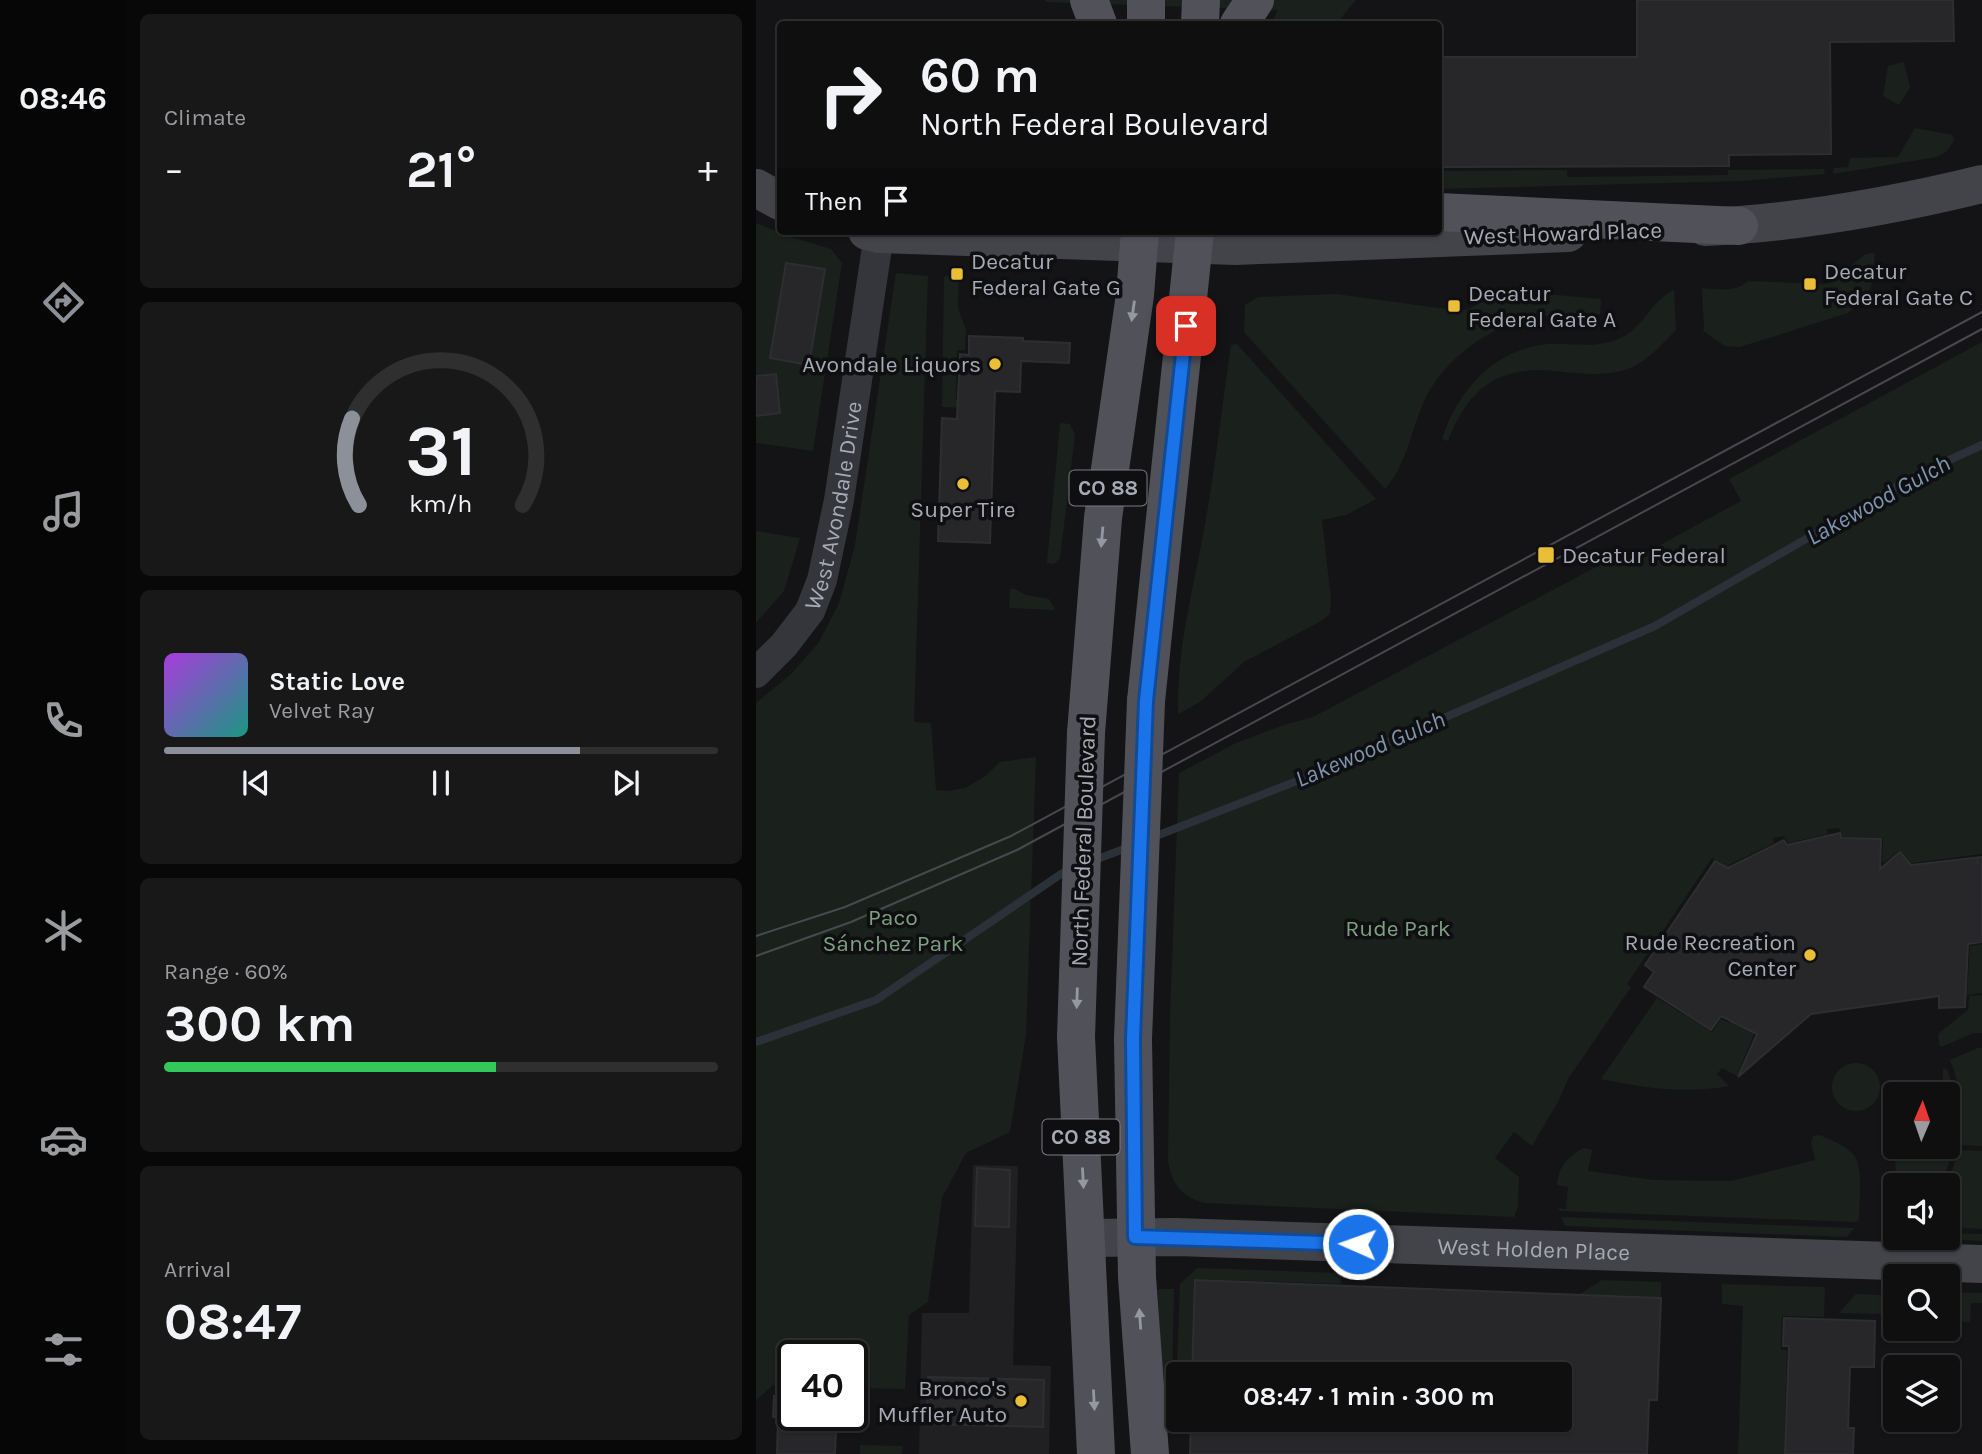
<!DOCTYPE html>
<meta charset="utf-8">
<style>
body{margin:0;font-family:Karla,sans-serif;background:#181819;color:#f1f3f6;height:100vh;display:flex;flex-direction:column;font-size:26px;white-space:nowrap}
*{box-sizing:border-box;margin:0}
p{font-size:23px;color:#9b9c9f}
.icon{flex:none;width:38px;height:38px;fill:none;stroke:currentColor;stroke-width:2;stroke-linecap:round;stroke-linejoin:round}
.map{position:relative;flex:1;overflow:hidden}
.details{display:flex;flex-direction:column;gap:14px;padding:14px;background:#080809;width:630px}
.details>*{flex:none}
.guide{position:absolute;left:21px;top:21px;width:665px;height:214px;border-radius:7px;box-shadow:0 2px 5px #0004,0 0 0 2px #2f2f30;background:#0f0f10;color:#f1f3f6;overflow:hidden}
.needle{width:46px;rotate:2deg}
.fabs{position:absolute;left:1127px;top:1082px;display:grid;gap:14px}
.fabs a{display:grid;place-items:center;width:77px;height:77px;border-radius:7px;background:#0f0f10;box-shadow:0 2px 5px #0004,0 0 0 2px #2f2f30;font-size:35px}
.speed{position:absolute;left:21px;top:1340px;display:flex;gap:14px;font-size:35px;font-weight:700;text-align:center}
.speed>*{display:grid;place-content:center;width:91px;height:91px;border-radius:50%;background:#0f0f10;box-shadow:0 2px 5px #0004,0 0 0 2px #2f2f30;line-height:1}
.speed .limit{border:4px solid #111;border-radius:10px;background:#fff;color:#111}
.pin{position:absolute;display:grid;place-items:center;width:60px;height:60px;color:#fff;margin:-30px;border-radius:14px;box-shadow:0 4px 10px #0006}
.me{position:absolute;width:77px;margin:-38px;rotate:272deg;stroke-linejoin:round;filter:drop-shadow(0 0 5px #0008)}
.turn{display:flex;align-items:center;gap:24px;height:147px;padding:0 28px;font-size:32px}
.turn .icon{width:91px;height:91px;stroke-width:2.5}
.turn b{display:block;font-size:49px;line-height:60px}
.then{display:flex;align-items:center;height:66px;padding:0 28px;background:#0003;gap:14px;font-size:26px}
.big{font-size:52px;font-weight:700;line-height:1.1}
.details .tile{flex:1;display:flex;flex-direction:column;justify-content:center;gap:10px;min-width:0;padding:0 24px;border-radius:10px;background:#181819}
.details .dial{align-items:center;gap:0}
.dial svg{height:182px;overflow:visible;fill:none;stroke:#2f2f30;stroke-width:7;stroke-linecap:round;text-anchor:middle}
.dial text{fill:#f1f3f6;stroke:none}
.song{display:flex;align-items:center;gap:21px}
.cover{width:84px;height:84px;border-radius:10px;background:linear-gradient(135deg,hsl(280 70% 55%),hsl(170 70% 35%))}
.played{height:7px;border-radius:4px;background:linear-gradient(90deg,#8c9099 75%,#2f2f30 75%)}
.keys{display:flex;justify-content:space-around;direction:ltr}
.heat{display:flex;justify-content:space-between;align-items:center;font-size:38px;direction:ltr}
.charge{height:10px;border-radius:5px;background:linear-gradient(90deg,#34c759 60%,#2f2f30 0)}
.trip{position:absolute;left:410px;top:1362px;width:406px;height:70px;border-radius:7px;background:#0f0f10;box-shadow:0 2px 5px #0004,0 0 0 2px #2f2f30;font-weight:700;line-height:70px;text-align:center}
main{display:flex;flex:1;min-height:0}
.tabs{display:flex;flex-direction:column;width:126px;justify-content:space-around;align-items:center;background:#060606;color:#9b9c9f}
.tabs .icon{width:49px;height:49px}
.tabs .active{color:#8c9099}
.tabs b{font-size:32px;color:#f1f3f6}
.map>svg:first-child{display:block}
</style>
<main>
<nav class="tabs">
<b>08:46</b>
<svg class="icon active" aria-label="directions" viewBox="0 0 24 24"><path d="M12 3l9 9-9 9-9-9zM9 14v-3h6M13 9l2 2-2 2"/></svg>
<svg class="icon" aria-label="music" viewBox="0 0 24 24"><path d="M9 18V5l10-2v13"/><circle cx="6" cy="18" r="3"/><circle cx="16" cy="16" r="3"/></svg>
<svg class="icon" aria-label="phone" viewBox="0 0 24 24"><path d="M5 4h4l2 5-3 2q2 4 5 5l2-3 5 2v4C11 20 4 13 5 4z"/></svg>
<svg class="icon" aria-label="climate" viewBox="0 0 24 24"><path d="M12 3v18M4 7l16 10M4 17L20 7"/></svg>
<svg class="icon" aria-label="car" viewBox="0 0 24 24"><path d="M5 17H2v-5l4-1 3-4h7l3 4 3 1v5h-3M9 17h6M6 11h13"/><circle cx="7" cy="17" r="2"/><circle cx="17" cy="17" r="2"/></svg>
<svg class="icon" aria-label="filters" viewBox="0 0 24 24"><path d="M4 7h16M4 17h16"/><circle cx="9" cy="7" r="2"/><circle cx="15" cy="17" r="2"/></svg>
</nav>
<section class="details">
<div class="tile"><p>Climate</p>
<div class="heat"><a>−</a><b class="big">21°</b><a>+</a></div>
</div>
<div class="tile dial"><svg viewBox="0 0 100 80">
<path d="M14 69A42 42 0 1 1 86 69"/>
<path d="M14 69A42 42 0 0 1 11 31" stroke="#8c9099"/>
<text x="50" y="56" font-size="32" font-weight="700">31</text>
<text x="50" y="72" font-size="11">km/h</text>
</svg></div>
<div class="tile">
<div class="song"><i class="cover"></i><div><b>Static Love</b><p>Velvet Ray</p></div></div>
<div class="played"></div>
<div class="keys"><svg class="icon" aria-label="previous" viewBox="0 0 24 24"><path d="M18 5L8 12l10 7zM5 5v14"/></svg><svg class="icon" aria-label="pause" viewBox="0 0 24 24"><path d="M8 5v14M16 5v14"/></svg><svg class="icon" aria-label="next" viewBox="0 0 24 24"><path d="M6 5l10 7-10 7zM19 5v14"/></svg></div>
</div>
<div class="tile"><p>Range · 60%</p><b class="big">300 km</b><div class="charge"></div></div>
<div class="tile"><p>Arrival</p><b class="big">08:47</b></div>
</section>
<div class="map">
<svg width="1226" height="1454" viewBox="0 0 1226 1454">
<rect width="100%" height="100%" fill="#141416"/>
<!-- built -->
<polygon fill="#202023" points="217,1165 262,1166 257,1365 295,1366 293,1454 163,1454 166,1313 213,1313"/>
<!-- green -->
<g fill="#1a201c">
<polygon points="289,0 600,0 580,24 515,24 522,10 290,2"/>
<polygon points="1148,62 1154,88 1143,105 1127,96 1132,66"/>
<polygon points="1159,128 1197,135 1198,141 1190,152 1181,157 1077,174 1078,168 1092,167 1094,158 1142,157"/>
<polygon points="1068,169 1069,174 986,181 683,189 683,171 811,170 811,177 972,175 972,170"/>
<polygon points="0,223 32,236 75,249 86,263 57,451 0,443"/>
<path d="M1114,253H1119L1116,283L1112,295L1092,313L984,347L969,346L947,331L948,328L946,288C961,289 980,293 992,281L1070,284L1078,281L1108,255Z"/>
<polygon points="140,273 172,276 158,722 175,723 180,790 191,791 209,788 228,777 244,762 280,757 270,1035 254,1132 210,1153 186,1198 172,1302 153,1315 149,1389 96,1388 96,1356 37,1356 37,1386 17,1385 0,1400 0,703 35,674 63,642 83,603 99,545"/>
<polygon points="188,276 203,276 202,308 210,330 209,350 201,350 200,400 213,400 212,408 186,407"/>
<path d="M745,290L845,299L844,314C818,314 790,313 764,321C723,333 682,366 666,406C654,435 650,465 629,489L488,332L489,305L502,297L580,294L705,311L713,309Z"/>
<path d="M918,290L920,330C905,345 890,363 869,370C847,377 822,373 799,371C742,365 712,389 692,441L686,439C702,390 738,349 792,344C813,343 837,348 857,341C888,332 892,302 918,290Z"/>
<path d="M1226,342V854L1155,863L1144,850L1128,863L1126,861L1127,838L1085,837L1083,828L1071,829L1072,834L1032,843L1028,836L1017,838L1018,843L971,866L956,858L871,984L875,987L812,1079L803,1100L776,1146L758,1132L739,1158L763,1177L762,1206L758,1217L448,1203C427,1197 415,1184 412,1161L414,1015L423,773L480,743L528,725L557,717L872,550L878,559L985,501L973,479Z"/>
<path d="M481,344L620,499L590,515L566,520L575,599L574,614L565,621L488,662L444,702L422,714C421,647 436,595 448,530C459,469 466,406 475,345Z"/>
<polygon points="304,423 314,424 319,435 304,558 298,564 291,563"/>
<polygon points="0,531 44,538 28,591 0,623"/>
<polygon points="257,588 270,595 293,599 299,610 253,608 254,590"/>
<polygon points="1226,944 1226,993 1211,995 1214,946"/>
<polygon points="1226,995 1226,1033 1217,1033 1186,1047 1183,1045 1182,1034 1212,1010 1213,996"/>
<path d="M901,998L956,1032L965,1019L974,1023L982,1011L1002,1024L981,1076L966,1068L961,1074L973,1086C930,1094 887,1088 845,1079Z"/>
<path d="M1222,1048H1226V1146L1204,1145C1207,1115 1206,1089 1194,1060Z"/>
<circle cx="1100" cy="1087" r="24"/>
<path d="M1187,1069H1191C1203,1104 1203,1153 1183,1185H1140L1139,1146H1192V1094H1187Z"/>
<path d="M1064,1135C1074,1140 1089,1145 1097,1154C1108,1165 1103,1203 1103,1219L1100,1222L803,1211L802,1208L810,1209L812,1187L801,1185C802,1167 813,1155 828,1148L836,1150L832,1171L898,1180L975,1181L1059,1160L1055,1142L1057,1136Z"/>
<polygon points="1202,1150 1226,1151 1226,1229 1192,1227 1192,1186"/>
<polygon points="805,1217 1098,1228 1091,1237 809,1226"/>
<polygon points="1192,1233 1226,1234 1226,1241 1144,1237 1192,1237"/>
<polygon points="441,1268 585,1273 585,1284 439,1279 435,1374 422,1374 422,1389 420,1389 424,1284"/>
<polygon points="846,1280 905,1282 905,1297 824,1294"/>
<polygon points="966,1284 1069,1287 1068,1317 1026,1316 1025,1349 1031,1350 1028,1454 982,1454 987,1306 966,1304"/>
<polygon points="402,1289 418,1289 416,1388 406,1388"/>
<polygon points="1194,1292 1226,1293 1226,1303 1215,1303 1214,1322 1193,1321"/>
<polygon points="1100,1294 1126,1295 1126,1314 1083,1313"/>
<polygon points="104,1445 147,1446 146,1454 104,1454"/>
</g>
<g fill="none" stroke-linecap="round" stroke-linejoin="round">
<!-- stream -->
<g stroke="#2b3139" stroke-width="8">
<polyline points="395,838 559,774 899,626 1161,475 1226,445"/>
<polyline points="336,861 373,847"/>
<polyline points="0,1042 120,1000 305,874 314,870"/>
</g>
</g>
<!-- building -->
<g fill="#27272a" stroke="#2e2e32" stroke-width="2">
<polygon points="881,0 1197,0 1198,41 1074,42 1075,154 973,155 973,166 682,167 682,57 881,57"/>
<polygon points="30,263 69,269 53,365 14,358"/>
<polygon points="213,336 267,338 267,341 314,343 313,363 265,361 264,392 239,391 234,543 182,541 186,418 201,419 204,354 213,355"/>
<polygon points="20,374 24,413 0,416 0,376"/>
<polygon points="1084,833 1085,838 1125,839 1124,869 1144,852 1155,865 1226,857 1226,942 1212,944 1209,1007 1183,1008 1183,996 1055,1014 982,1077 1001,1034 965,1016 955,1030 888,987 898,972 889,965 959,861 972,868 1028,840 1031,845"/>
<polygon points="221,1168 254,1170 253,1227 219,1226"/>
<polygon points="439,1280 905,1298 901,1400 893,1400 891,1454 434,1454 435,1419 803,1419 803,1374 436,1374"/>
<polygon points="1028,1318 1119,1321 1118,1367 1094,1367 1092,1428 1098,1428 1097,1454 1029,1454 1033,1346 1027,1346"/>
<polygon points="172,1377 288,1380 287,1427 171,1424"/>
<polygon points="18,1396 37,1396 37,1416 75,1416 75,1429 80,1429 79,1454 21,1454 22,1418 17,1417"/>
</g>
<g fill="none" stroke-linecap="round" stroke-linejoin="round">
<!-- street -->
<path stroke="#35363b" stroke-width="30" id="s1" d="M0,673L28,645L54,611L66,580L83,500L123,234"/>
<!-- secondary -->
<g stroke="#43444a" stroke-width="38">
<polyline points="0,188 24,201"/>
<path d="M949,227C1042,223 1136,206 1226,184"/>
<polyline points="111,231 123,234 480,246 812,233"/>
<path id="s2" d="M330,1238L420,1237L1226,1264"/>
</g>
<!-- primary -->
<g stroke="#515259" stroke-width="38">
<polyline points="333,0 342,24"/>
<polyline points="390,24 390,0"/>
<polyline points="444,24 445,0"/>
<polyline points="483,24 499,0"/>
<polyline points="682,212 983,226"/>
<polyline points="390,701 439,231"/>
<polyline points="330,733 347,518 379,295 384,231"/>
<polyline points="320,1037 340,1454"/>
<polyline points="377,1039 381,1277 394,1454"/>
</g>
<!-- tram -->
<g stroke="#48494f" stroke-width="2">
<polyline points="0,936 89,907 255,836 1226,312"/>
<polyline points="0,956 95,922 261,850 1226,329"/>
</g>
<!-- primary-bridge -->
<g stroke="#515259" stroke-width="38">
<polyline points="320,1037 330,733"/>
<polyline points="377,1039 390,701"/>
</g>
</g>
<!-- one-way arrows -->
<defs><path id="oneway-solid" d="M-6-.8H1V-3.2L6.5 0L1 3.2V.8H-6Z" transform="scale(1.75)"/></defs>
<g fill="#9598a3">
<use href="#oneway-solid" transform="translate(377 311) rotate(98)"/>
<use href="#oneway-solid" transform="translate(346 537) rotate(95)"/>
<use href="#oneway-solid" transform="translate(321 998) rotate(92)"/>
<use href="#oneway-solid" transform="translate(327 1178) rotate(87)"/>
<use href="#oneway-solid" transform="translate(384 1319) rotate(-94)"/>
<use href="#oneway-solid" transform="translate(338 1400) rotate(87)"/>
</g>
<g fill="none" stroke-linecap="round" stroke-linejoin="round">
<defs>
<polyline id="route" points="430,326 390,701 377,1039 379,1237 602,1244"/>
</defs>
<!-- route casing -->
<use href="#route" stroke="#114b97" stroke-width="18"/>
<!-- route -->
<use href="#route" stroke="#1a73e8" stroke-width="12"/>
</g>
<!-- markers -->
<g fill="#eabe37" stroke="#0f0f11" stroke-width="2.5">
<rect x="194" y="267" width="14" height="14" rx="3.5"/>
<rect x="1047" y="277" width="14" height="14" rx="3.5"/>
<rect x="691" y="299" width="14" height="14" rx="3.5"/>
<circle cx="239" cy="364" r="7"/>
<circle cx="207" cy="484" r="7"/>
<rect x="781" y="546" width="18" height="18" rx="3.5"/>
<circle cx="1054" cy="955" r="7"/>
<circle cx="265" cy="1401" r="7"/>
</g>
<g text-anchor="middle" stroke-width="7" stroke-linejoin="round" paint-order="stroke">
<!-- shield labels -->
<g fill="#0f0f11" stroke="#797c84" stroke-width="2">
<rect x="313.5" y="470.5" width="77" height="35" rx="5"/>
<rect x="286.5" y="1119.5" width="77" height="35" rx="5"/>
</g>
<g font-size="21" font-weight="bold" fill="#a6aab5">
<text x="352" y="495">CO 88</text>
<text x="325" y="1144">CO 88</text>
</g>
<!-- street labels -->
<g font-size="23" fill="#a6aab5" stroke="#0f0f11">
<text transform="translate(807 233) rotate(-2)" y="8">West Howard Place</text>
<text dy="8" stroke="none"><textPath href="#s1" startOffset="191">West Avondale Drive</textPath></text>
<text transform="translate(327 841) rotate(-88)" y="8">North Federal Boulevard</text>
<text dy="8" stroke="none"><textPath href="#s2" startOffset="448">West Holden Place</textPath></text>
</g>
<!-- poi labels -->
<g font-size="23" fill="#a6aab5" stroke="#0f0f11" text-anchor="start">
<text x="215" y="269">Decatur<tspan x="215" dy="26">Federal Gate G</tspan></text>
<text x="1068" y="279">Decatur<tspan x="1068" dy="26">Federal Gate C</tspan></text>
<text x="712" y="301">Decatur<tspan x="712" dy="26">Federal Gate A</tspan></text>
<text x="225" y="372" text-anchor="end">Avondale Liquors</text>
<text x="207" y="517" text-anchor="middle">Super Tire</text>
<text x="806" y="563">Decatur Federal</text>
<text x="1040" y="950" text-anchor="end">Rude Recreation<tspan x="1040" dy="26">Center</tspan></text>
<text x="251" y="1396" text-anchor="end">Bronco's<tspan x="251" dy="26">Muffler Auto</tspan></text>
</g>
<!-- park labels -->
<g font-size="23" fill="#7ea083" stroke="#0f0f11">
<text x="137" y="925">Paco<tspan x="137" dy="26">Sánchez Park</tspan></text>
<text x="642" y="936">Rude Park</text>
</g>
<!-- water labels -->
<g font-size="24" font-style="italic" fill="#7e94af" stroke="#0f0f11">
<text transform="translate(1122 500) rotate(-29)" y="8">Lakewood Gulch</text>
<text transform="translate(614 749) rotate(-23)" y="8">Lakewood Gulch</text>
</g>
</g>
</svg>
<div class="fabs">
<a><svg class="needle" viewBox="-14 -14 28 28"><path d="M0-13l5 13h-10z" fill="#e53935"/><path d="M0 13l5-13h-10z" fill="#9b9c9f"/></svg></a>
<a><svg class="icon" aria-label="sound" viewBox="0 0 24 24"><path d="M4 9h4l5-4v14l-5-4H4zM17 9q2 3 0 6"/></svg></a>
<a><svg class="icon" aria-label="search" viewBox="0 0 24 24"><circle cx="10" cy="10" r="6"/><path d="M15 15l6 6"/></svg></a>
<a><svg class="icon" aria-label="layers" viewBox="0 0 24 24"><path d="M12 4l9 5-9 5-9-5zM3 14l9 5 9-5"/></svg></a>
</div>
<div class="speed"><div class="limit">40</div></div>
<div class="pin" style="left:430px;top:326px;background:#d93025"><svg class="icon" aria-label="arrive" viewBox="0 0 24 24"><path d="M6 21V4h12l-3 4 3 4H6"/></svg></div>
<svg class="me" style="left:602px;top:1244px" viewBox="-20 -20 40 40"><circle r="17" fill="#1a73e8" stroke="#fff" stroke-width="3"/><path d="M0-11L8 9 0 5-8 9z" fill="#fff"/></svg>
<div class="trip">08:47 · 1 min · 300 m</div>
<div class="guide">
<div class="turn"><svg class="icon" aria-label="right" viewBox="0 0 24 24"><path d="M7 20v-9h11M14 6l5 5-5 5"/></svg><div><b>60 m</b>North Federal Boulevard</div></div>
<div class="then">Then<svg class="icon" aria-label="arrive" viewBox="0 0 24 24"><path d="M6 21V4h12l-3 4 3 4H6"/></svg></div>
</div>
</div>
</main>
